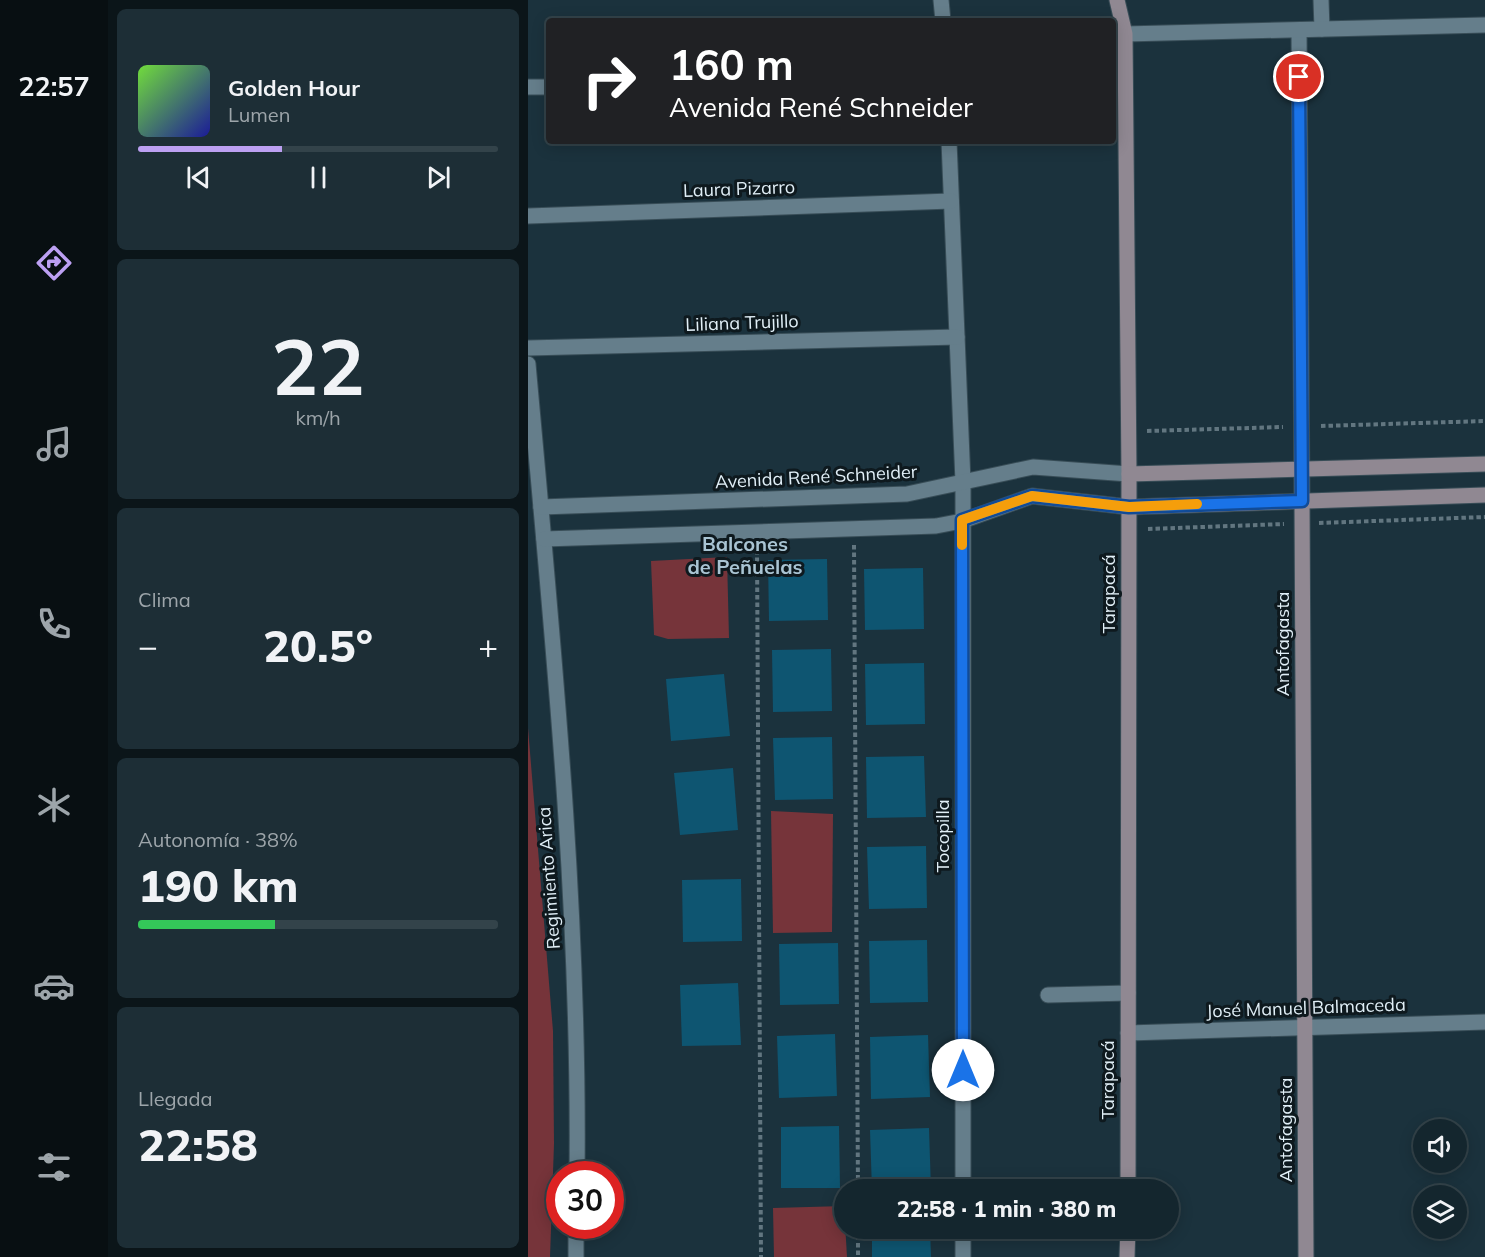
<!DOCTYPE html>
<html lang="es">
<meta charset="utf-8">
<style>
body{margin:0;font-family:Mulish,sans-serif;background:#1d2e36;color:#f1f3f6;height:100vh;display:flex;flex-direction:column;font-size:22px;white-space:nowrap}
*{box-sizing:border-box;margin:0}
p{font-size:20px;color:#9da5aa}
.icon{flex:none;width:33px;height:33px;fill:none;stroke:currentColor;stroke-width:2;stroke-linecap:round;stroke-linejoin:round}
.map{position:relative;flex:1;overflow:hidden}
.panel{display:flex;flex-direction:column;gap:9px;padding:9px;background:#0b1519;width:420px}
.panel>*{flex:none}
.banner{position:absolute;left:18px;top:18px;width:570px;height:126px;border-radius:6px;box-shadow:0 3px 15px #0003,0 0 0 2px #33434a;background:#202124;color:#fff;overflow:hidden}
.fabs{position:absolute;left:885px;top:1119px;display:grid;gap:12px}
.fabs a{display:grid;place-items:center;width:54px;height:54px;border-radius:50%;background:#14262e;box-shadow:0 3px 15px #0003,0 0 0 2px #33434a;font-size:30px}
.speed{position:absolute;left:18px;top:1161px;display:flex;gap:12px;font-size:30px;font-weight:700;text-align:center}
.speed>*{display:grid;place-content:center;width:78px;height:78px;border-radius:50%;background:#14262e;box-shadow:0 3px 15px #0003,0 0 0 2px #33434a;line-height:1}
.speed .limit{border:9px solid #d22;background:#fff;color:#111}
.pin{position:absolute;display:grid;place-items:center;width:51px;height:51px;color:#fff;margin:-26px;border:3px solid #fff;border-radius:50%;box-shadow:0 2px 6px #0007}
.me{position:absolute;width:66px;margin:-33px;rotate:0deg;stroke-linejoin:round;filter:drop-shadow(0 0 4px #0008)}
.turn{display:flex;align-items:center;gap:21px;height:126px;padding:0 24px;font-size:27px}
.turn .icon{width:78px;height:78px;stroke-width:2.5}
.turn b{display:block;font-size:42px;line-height:51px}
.big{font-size:45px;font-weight:800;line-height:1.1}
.panel .card{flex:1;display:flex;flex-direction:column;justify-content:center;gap:9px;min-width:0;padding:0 21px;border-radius:9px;background:#1d2e36}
.panel .dial{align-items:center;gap:0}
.dial b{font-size:78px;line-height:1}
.song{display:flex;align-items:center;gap:18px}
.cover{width:72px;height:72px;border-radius:9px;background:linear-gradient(135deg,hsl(100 70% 55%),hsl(240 70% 35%))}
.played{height:6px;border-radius:3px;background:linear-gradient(90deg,#bca0f2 40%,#33434a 40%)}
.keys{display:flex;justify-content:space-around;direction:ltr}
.heat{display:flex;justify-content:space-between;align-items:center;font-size:33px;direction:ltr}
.charge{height:9px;border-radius:4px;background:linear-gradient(90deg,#34c759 38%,#33434a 0)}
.trip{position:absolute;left:306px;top:1179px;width:345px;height:60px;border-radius:30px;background:#14262e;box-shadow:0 3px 15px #0003,0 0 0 2px #33434a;font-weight:800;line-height:60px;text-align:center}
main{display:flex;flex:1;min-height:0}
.dock{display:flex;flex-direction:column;width:108px;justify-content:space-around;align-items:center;background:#080f12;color:#9da5aa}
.dock .icon{width:42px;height:42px}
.dock .current{color:#bca0f2}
.dock b{font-size:27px;color:#f1f3f6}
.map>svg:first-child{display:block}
</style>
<main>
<nav class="dock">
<b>22:57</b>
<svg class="icon current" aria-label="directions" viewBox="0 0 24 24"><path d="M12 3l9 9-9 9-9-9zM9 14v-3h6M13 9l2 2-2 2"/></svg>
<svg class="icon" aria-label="music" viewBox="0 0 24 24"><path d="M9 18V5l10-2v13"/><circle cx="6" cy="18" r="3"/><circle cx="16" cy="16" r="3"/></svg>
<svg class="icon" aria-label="phone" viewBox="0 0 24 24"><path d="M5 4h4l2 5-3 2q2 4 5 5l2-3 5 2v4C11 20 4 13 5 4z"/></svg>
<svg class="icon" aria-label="climate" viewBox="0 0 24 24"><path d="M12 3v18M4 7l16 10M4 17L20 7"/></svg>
<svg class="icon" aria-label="car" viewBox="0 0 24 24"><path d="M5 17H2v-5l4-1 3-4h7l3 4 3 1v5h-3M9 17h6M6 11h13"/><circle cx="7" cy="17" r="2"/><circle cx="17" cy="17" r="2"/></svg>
<svg class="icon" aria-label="filters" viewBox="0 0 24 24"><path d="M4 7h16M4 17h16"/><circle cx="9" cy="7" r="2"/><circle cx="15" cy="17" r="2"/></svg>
</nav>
<section class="panel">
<div class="card">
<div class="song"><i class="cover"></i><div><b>Golden Hour</b><p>Lumen</p></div></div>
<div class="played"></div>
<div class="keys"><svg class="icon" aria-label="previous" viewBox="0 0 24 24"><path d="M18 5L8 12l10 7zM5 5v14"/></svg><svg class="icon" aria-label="pause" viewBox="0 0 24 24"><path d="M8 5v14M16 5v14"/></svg><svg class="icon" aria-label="next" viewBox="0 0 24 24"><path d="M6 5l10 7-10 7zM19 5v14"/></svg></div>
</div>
<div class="card dial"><b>22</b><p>km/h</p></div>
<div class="card"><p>Clima</p>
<div class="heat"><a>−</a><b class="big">20.5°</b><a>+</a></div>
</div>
<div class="card"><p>Autonomía · 38%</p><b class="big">190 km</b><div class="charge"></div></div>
<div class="card"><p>Llegada</p><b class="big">22:58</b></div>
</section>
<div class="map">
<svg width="957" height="1257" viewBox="0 0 957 1257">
<rect width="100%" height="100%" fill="#1b323d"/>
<!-- green -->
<g fill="#76343a">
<polygon points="199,557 201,638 140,639 126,635 123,561"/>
<polygon points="0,728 25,1031 26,1144 22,1257 0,1257"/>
<polygon points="243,811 305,814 304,932 245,933"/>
<polygon points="316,1206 319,1257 246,1257 245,1208"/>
</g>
<!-- building -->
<g fill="#0e5571">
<polygon points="299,559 300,620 241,621 240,560"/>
<polygon points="395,568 396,629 337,630 336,569"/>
<polygon points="303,649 304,711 245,712 244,650"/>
<polygon points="396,663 397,724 338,725 337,664"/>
<polygon points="196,674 202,736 143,741 138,679"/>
<polygon points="304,737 305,799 247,800 245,738"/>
<polygon points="396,756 398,817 339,818 338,757"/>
<polygon points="205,768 210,830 152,835 146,773"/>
<polygon points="398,846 399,908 341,909 339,847"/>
<polygon points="213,879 214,941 155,942 154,880"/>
<polygon points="399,940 400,1002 342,1003 341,941"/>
<polygon points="310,943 311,1004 252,1005 251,944"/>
<polygon points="210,983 213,1045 154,1046 152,985"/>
<polygon points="307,1034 309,1096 251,1098 249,1036"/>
<polygon points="400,1035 402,1097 343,1099 342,1037"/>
<polygon points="311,1126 312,1188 253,1188 253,1127"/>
<polygon points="401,1128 403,1190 344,1190 342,1130"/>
<polygon points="344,1228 402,1228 403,1257 344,1257"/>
</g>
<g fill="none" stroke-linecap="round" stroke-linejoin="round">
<defs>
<g id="street">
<polyline points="413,0 415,21"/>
<polyline points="793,0 794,29"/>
<polyline points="771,30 774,501"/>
<polyline points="597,34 957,25"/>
<polyline points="0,87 21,87"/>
<polyline points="421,141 435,482 435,1190"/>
<polyline points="0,216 423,201"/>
<polyline points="0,348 429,337"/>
<path d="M0,364C24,633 52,904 49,1174"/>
<polyline points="13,507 379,494 505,467 601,474"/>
<polyline points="16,539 408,526 434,521 504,496 601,507"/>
<polyline points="520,995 600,993"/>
<polyline points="600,1033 957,1022"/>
<polyline points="435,1228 435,1257"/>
<polyline points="48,1257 48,1226"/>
</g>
<g id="secondary">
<polyline points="589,0 597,34 601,474 600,1190"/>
<polyline points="601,474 957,464"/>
<polyline points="774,501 778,1257"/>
<polyline points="601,507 957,495"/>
<polyline points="599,1257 600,1228"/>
</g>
</defs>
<!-- street casing -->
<use href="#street" stroke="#384d57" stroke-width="17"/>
<!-- secondary casing -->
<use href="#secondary" stroke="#384d57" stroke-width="17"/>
<!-- path -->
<g stroke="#627680" stroke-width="4" stroke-dasharray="4.5 3" stroke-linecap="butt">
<polyline points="793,426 957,421"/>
<polyline points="619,431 755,427"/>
<polyline points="791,523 957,517"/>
<polyline points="620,529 756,524"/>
<polyline points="326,545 330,1190"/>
<polyline points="229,550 233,1257"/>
<polyline points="330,1228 330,1257"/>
</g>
<!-- street -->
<use href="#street" stroke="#657e8b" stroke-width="15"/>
<!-- secondary -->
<use href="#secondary" stroke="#908892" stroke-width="15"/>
</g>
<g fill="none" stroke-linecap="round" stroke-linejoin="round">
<defs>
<polyline id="route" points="435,1070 434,520 504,496 601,507 774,501 771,77"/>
</defs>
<!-- route casing -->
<use href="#route" stroke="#114b97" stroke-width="15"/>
<!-- route -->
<use href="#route" stroke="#1a73e8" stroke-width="10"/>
<!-- slow -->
<polyline stroke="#f59e0b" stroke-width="10" points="434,545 434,520 504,496 601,507 669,504"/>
</g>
<g text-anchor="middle" stroke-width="6" stroke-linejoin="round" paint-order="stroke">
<!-- street labels -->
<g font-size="18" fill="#e1eff7" stroke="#0e191e">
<text transform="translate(211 189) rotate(-2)" y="6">Laura Pizarro</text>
<text transform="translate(214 323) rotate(-2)" y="6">Liliana Trujillo</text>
<text transform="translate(288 477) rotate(-3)" y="6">Avenida René Schneider</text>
<text transform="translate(581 594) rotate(-90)" y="6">Tarapacá</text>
<text transform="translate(755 644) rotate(-90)" y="6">Antofagasta</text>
<text transform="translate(415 836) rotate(-90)" y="6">Tocopilla</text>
<text transform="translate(21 878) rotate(-94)" y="6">Regimiento Arica</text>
<text transform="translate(778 1008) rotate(-2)" y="6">José Manuel Balmaceda</text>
<text transform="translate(580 1080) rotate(-90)" y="6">Tarapacá</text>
<text transform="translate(758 1130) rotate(-90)" y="6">Antofagasta</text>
</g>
<!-- neighbourhood labels -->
<g font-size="20" font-weight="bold" fill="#a9c4d3" stroke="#0e191e">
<text x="217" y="551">Balcones<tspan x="217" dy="23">de Peñuelas</tspan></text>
</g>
</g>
</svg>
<div class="fabs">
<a><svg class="icon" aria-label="sound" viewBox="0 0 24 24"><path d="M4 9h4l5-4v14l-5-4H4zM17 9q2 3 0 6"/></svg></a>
<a><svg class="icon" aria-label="layers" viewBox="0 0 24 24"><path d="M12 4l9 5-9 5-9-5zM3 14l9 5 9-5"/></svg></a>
</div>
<div class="speed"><div class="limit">30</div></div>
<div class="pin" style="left:771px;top:77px;background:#d93025"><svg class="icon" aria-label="arrive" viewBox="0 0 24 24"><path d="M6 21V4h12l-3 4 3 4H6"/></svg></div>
<svg class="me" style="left:435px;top:1070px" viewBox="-20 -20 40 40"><circle r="19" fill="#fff"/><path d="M0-13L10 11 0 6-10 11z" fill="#1a73e8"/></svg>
<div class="trip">22:58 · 1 min · 380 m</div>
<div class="banner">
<div class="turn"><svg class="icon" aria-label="right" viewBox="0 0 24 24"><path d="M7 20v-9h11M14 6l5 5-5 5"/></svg><div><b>160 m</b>Avenida René Schneider</div></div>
</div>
</div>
</main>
